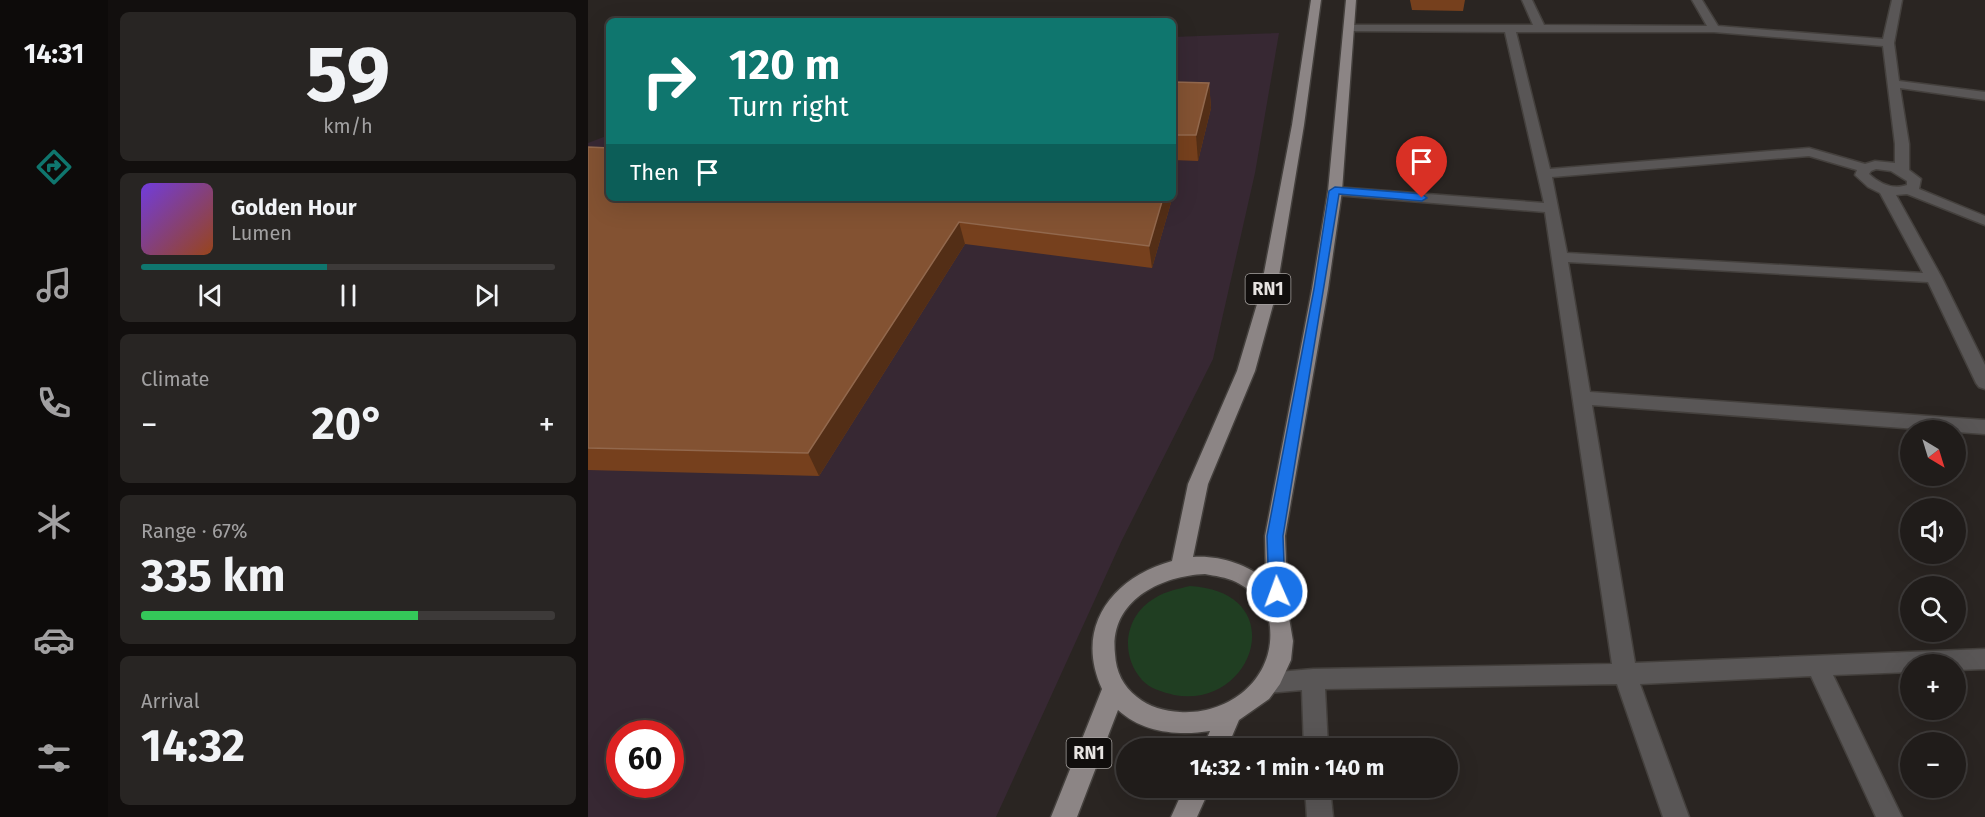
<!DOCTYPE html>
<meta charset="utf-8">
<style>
body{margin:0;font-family:"Fira Sans",sans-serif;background:#282523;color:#f1f3f6;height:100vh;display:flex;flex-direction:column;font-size:22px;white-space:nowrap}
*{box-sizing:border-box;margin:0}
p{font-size:20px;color:#a2a1a2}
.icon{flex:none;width:33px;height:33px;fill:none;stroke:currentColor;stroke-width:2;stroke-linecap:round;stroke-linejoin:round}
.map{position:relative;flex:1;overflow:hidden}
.side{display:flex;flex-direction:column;gap:12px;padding:12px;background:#120f0e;width:480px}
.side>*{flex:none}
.banner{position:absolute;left:18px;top:18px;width:570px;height:183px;border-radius:9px;box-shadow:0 6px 24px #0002,0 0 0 2px #3d3a39;background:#0f766e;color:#fff;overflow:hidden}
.needle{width:39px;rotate:142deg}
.fabs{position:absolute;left:1312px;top:420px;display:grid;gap:12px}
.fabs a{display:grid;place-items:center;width:66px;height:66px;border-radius:50%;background:#201c1a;box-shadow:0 6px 24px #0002,0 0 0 2px #3d3a39;font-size:30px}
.speed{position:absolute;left:18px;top:720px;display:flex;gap:12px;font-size:30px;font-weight:700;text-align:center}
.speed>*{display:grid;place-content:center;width:78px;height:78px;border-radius:50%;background:#201c1a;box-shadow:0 6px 24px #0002,0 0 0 2px #3d3a39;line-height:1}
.speed .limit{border:9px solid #d22;background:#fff;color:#111}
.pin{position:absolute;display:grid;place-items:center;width:51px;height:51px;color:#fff;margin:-62px -26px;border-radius:50% 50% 50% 0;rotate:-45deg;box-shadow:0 0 6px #0007}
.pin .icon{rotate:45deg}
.me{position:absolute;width:66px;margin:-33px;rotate:358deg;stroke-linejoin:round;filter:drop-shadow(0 0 4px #0008)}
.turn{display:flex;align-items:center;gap:21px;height:126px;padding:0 24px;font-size:27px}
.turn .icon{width:78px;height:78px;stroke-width:2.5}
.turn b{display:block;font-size:42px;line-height:51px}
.then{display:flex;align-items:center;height:57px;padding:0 24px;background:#0003;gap:12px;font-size:22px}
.big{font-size:45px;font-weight:700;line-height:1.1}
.side .card{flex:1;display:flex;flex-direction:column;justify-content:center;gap:9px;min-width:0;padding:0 21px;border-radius:9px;background:#282523}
.side .dial{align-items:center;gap:0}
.dial b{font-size:78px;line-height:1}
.song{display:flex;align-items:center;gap:18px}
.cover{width:72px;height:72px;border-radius:9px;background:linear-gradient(135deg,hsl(260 70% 55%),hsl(20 70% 35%))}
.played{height:6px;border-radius:3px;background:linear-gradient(90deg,#0f766e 45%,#3d3a39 45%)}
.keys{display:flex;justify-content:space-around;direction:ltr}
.heat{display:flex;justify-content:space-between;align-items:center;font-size:33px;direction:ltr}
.charge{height:9px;border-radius:4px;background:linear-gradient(90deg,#34c759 67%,#3d3a39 0)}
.trip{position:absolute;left:528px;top:738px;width:342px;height:60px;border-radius:30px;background:#201c1a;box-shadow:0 6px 24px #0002,0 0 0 2px #3d3a39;font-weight:700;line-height:60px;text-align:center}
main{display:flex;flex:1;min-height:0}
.dock{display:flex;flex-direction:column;width:108px;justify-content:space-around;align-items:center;background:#0d0b0a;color:#a2a1a2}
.dock .icon{width:42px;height:42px}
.dock .current{color:#0f766e}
.dock b{font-size:27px;color:#f1f3f6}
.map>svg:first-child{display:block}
</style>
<main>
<nav class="dock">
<b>14:31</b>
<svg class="icon current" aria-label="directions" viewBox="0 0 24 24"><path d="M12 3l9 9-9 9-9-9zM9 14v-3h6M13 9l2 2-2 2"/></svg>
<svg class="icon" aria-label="music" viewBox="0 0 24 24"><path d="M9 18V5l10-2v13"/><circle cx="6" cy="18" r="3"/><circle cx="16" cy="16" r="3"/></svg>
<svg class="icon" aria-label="phone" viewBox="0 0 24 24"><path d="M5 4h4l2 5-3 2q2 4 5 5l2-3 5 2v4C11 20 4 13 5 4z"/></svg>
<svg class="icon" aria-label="climate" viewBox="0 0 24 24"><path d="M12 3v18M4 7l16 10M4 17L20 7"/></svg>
<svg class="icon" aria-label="car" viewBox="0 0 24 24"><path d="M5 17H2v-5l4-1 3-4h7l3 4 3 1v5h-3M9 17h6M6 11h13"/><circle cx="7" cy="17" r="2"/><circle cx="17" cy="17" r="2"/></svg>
<svg class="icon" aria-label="filters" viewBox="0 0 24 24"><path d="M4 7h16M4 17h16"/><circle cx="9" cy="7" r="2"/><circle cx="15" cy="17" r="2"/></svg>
</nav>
<section class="side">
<div class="card dial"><b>59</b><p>km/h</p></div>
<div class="card">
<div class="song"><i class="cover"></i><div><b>Golden Hour</b><p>Lumen</p></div></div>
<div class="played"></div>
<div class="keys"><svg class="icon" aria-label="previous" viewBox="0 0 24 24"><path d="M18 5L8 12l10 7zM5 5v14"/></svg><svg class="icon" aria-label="pause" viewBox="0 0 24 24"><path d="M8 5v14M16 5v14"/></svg><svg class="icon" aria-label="next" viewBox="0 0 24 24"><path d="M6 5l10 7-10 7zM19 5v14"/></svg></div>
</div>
<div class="card"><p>Climate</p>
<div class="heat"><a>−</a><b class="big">20°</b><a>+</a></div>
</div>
<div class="card"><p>Range · 67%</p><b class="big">335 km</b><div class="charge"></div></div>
<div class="card"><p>Arrival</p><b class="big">14:32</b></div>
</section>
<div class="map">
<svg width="1397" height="817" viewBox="0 0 1397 817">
<rect width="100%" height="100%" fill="#2a2522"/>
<!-- industrial -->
<path fill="#372833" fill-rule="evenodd" d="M691,33L667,173L625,359L534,540L408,817H0V143L21,135V198H585V37ZM32,734H82V784H32Z"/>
<!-- green -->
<path fill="#203e22" d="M602,586C705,592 666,710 586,695C575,692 562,689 554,680C531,654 537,615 567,598C578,591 590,589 602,586Z"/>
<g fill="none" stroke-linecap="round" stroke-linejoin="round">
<defs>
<g id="street">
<path d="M934,0H944L956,25L1119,26L1104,0H1114L1130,26L1295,39L1304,0H1314L1306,43L1311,81L1397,92V100L1312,88L1321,144V170L1333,179L1331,189L1397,216V225L1319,194L1308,195L1354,278L1397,365V389L1391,387L1388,383L1340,282L980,262L1002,392L1397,420V434L1004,405L1047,663L1397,649V669L1368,670V664H1323V672L1245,675L1314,817H1288L1223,676L1052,684L1101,817H1075L1029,684L737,689L740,748H716L714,690L680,693L672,690L668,683L672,676L680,673L725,669L1024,664L957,212L747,195L740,191L747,187L956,203L917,32L762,31L757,28L762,25H945ZM928,32H1126L1295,46L1307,144V163L1287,161L1277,164L1221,148L962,169ZM1221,156L1269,170L1267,175L1280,187L1292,193L1335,273L979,253L964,177ZM1288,169L1303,171L1319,181V185C1305,190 1292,184 1281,174L1283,171Z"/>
<polygon points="717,788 742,788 745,817 719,817"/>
</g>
<g id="primary">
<path d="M723,0H733L716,125L688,294L667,371L620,484L605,557C630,555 659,564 678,580L677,536L724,289L740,191L758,0H768L754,191L740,289L697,536L700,612L705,641L703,660L692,684L681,699L651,720L639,748H615L622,731C591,736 555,733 530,710L489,817H463L514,689C486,628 523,578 584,561L600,484L649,371L672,294L704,125ZM617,574C627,576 638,577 648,582C666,591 680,607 682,627C687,679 641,715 592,712C577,711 561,707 549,697C535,686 528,672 527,654C521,601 572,576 617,574Z"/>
<polygon points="596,788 622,788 609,817 583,817"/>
</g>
</defs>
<!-- street casing -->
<use href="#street" stroke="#44403d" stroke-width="3"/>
<!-- primary casing -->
<use href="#primary" stroke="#44403d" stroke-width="3"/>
<!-- street -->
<use href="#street" fill="#595656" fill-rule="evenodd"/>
<!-- primary -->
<use href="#primary" fill="#8c8585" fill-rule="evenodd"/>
</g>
<!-- wall -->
<g fill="#76401d">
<polygon points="822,0 877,0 875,11 824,10"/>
<polygon points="585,82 621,83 623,108 610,161 585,160"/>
<polygon points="0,147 584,199 564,268 377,244 231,476 0,470"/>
</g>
<!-- shaded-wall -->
<g fill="#532e16">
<polygon points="621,83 623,108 610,161 608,135"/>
<polygon points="575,198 584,198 584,199 564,268 561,246"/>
<polygon points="371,222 377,244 231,476 220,453"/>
</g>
<!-- building -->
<g fill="#835232" stroke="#92684d" stroke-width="1.5">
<polygon points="585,82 621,83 608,135 585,135"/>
<polygon points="0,147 21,148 21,198 575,198 561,246 371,222 220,453 0,448"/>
</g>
<!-- route -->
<polygon fill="#1a73e8" stroke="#114b97" stroke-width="1.5" points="747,187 834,194 839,198 834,201 751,194 695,536 697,592 695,597 689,599 683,597 681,592 679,536 726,289 741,191"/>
<g text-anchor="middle" stroke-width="6" stroke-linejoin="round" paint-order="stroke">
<!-- shield labels -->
<g fill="#110e0d" stroke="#a7a3a1" stroke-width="1.5">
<rect x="657.5" y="274" width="45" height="30" rx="4.5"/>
<rect x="478.5" y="738" width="45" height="30" rx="4.5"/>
</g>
<g font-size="18" font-weight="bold" fill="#e7e3e1">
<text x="680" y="295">RN1</text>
<text x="501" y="759">RN1</text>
</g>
</g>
</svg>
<div class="fabs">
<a><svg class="needle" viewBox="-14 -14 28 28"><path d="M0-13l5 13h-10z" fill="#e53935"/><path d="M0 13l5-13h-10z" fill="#a2a1a2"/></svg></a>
<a><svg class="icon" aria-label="sound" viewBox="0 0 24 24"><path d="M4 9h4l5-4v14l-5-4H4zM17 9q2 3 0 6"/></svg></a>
<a><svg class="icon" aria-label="search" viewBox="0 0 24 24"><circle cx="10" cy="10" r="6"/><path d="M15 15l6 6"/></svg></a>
<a>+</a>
<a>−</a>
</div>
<div class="speed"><div class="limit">60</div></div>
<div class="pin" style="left:834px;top:198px;background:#d93025"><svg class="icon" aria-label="arrive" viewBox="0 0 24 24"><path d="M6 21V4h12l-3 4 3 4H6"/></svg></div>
<svg class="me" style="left:689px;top:592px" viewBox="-20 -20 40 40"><circle r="17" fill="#1a73e8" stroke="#fff" stroke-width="3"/><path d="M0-11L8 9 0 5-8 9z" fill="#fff"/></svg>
<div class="trip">14:32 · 1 min · 140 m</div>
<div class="banner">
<div class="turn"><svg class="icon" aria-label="right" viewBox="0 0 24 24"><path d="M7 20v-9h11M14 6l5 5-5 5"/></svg><div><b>120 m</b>Turn right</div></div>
<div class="then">Then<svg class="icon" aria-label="arrive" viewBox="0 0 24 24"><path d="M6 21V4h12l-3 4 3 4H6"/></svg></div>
</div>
</div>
</main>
